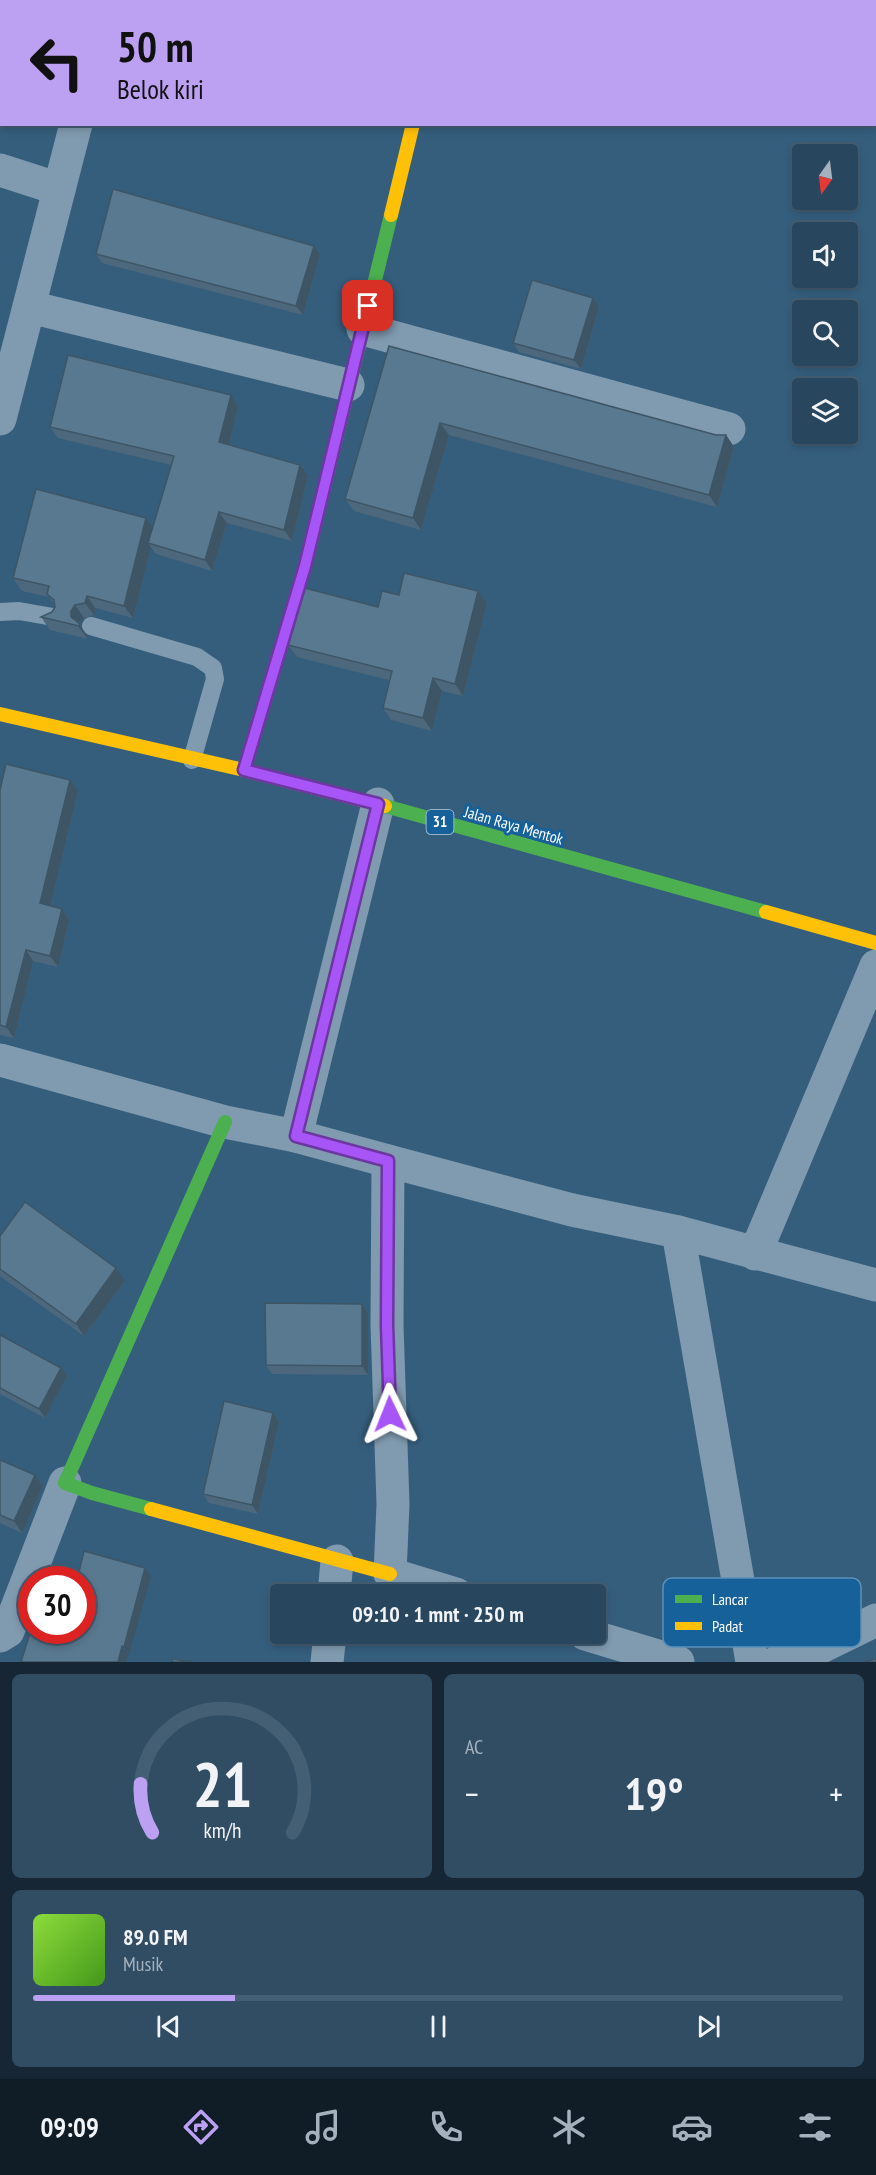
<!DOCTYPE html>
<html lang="id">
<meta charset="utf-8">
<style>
body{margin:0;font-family:"PT Sans Narrow",sans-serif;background:#304d64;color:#f1f3f6;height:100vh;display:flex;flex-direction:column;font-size:22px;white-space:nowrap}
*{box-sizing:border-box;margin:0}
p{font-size:20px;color:#a5b1bc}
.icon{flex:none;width:33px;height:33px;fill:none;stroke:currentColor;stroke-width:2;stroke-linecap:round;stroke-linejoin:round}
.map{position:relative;height:1662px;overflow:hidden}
.drawer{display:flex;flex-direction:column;gap:12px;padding:12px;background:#162634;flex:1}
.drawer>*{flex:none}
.guide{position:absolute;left:0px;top:0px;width:876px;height:126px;box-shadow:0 3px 9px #0003,0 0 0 2px #445e73;background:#bca0f2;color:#111;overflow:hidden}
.needle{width:39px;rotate:194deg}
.controls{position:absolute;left:792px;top:144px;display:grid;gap:12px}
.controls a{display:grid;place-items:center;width:66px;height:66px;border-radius:6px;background:#28465e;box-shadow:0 3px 9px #0003,0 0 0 2px #445e73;font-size:30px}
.speed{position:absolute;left:18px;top:1566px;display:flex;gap:12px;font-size:30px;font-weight:700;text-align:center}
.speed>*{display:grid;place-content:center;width:78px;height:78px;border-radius:50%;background:#28465e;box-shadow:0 3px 9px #0003,0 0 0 2px #445e73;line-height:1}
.speed .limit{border:9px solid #d22;background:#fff;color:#111}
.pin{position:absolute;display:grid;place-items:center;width:51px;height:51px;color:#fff;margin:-26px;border-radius:12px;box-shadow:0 3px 9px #0006}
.me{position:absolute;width:66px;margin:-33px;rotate:358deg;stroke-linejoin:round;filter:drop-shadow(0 0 4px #0008)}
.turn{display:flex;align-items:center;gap:21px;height:126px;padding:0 18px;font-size:27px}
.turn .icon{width:78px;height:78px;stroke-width:2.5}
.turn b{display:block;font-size:42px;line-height:51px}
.big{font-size:45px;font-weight:700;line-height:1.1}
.drawer .card{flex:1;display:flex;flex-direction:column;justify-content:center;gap:9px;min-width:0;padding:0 21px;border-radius:9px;background:#304d64}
.drawer .dial{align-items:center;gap:0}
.dial svg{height:156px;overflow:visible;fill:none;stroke:#445e73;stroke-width:7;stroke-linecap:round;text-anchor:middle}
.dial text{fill:#f1f3f6;stroke:none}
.song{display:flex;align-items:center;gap:18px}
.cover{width:72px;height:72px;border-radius:9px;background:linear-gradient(135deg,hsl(90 70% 55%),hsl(100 70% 35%))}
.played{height:6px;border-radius:3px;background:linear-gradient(90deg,#bca0f2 25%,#445e73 25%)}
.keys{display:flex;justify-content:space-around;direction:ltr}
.heat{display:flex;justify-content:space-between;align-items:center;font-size:33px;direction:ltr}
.drawer .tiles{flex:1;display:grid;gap:12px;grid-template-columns:1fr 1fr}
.card:last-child{grid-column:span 2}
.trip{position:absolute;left:270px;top:1584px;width:336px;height:60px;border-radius:6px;background:#28465e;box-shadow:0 3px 9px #0003,0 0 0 2px #445e73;font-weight:700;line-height:60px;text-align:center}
.menu{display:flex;height:96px;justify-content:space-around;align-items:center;background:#101c26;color:#a5b1bc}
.menu .icon{width:42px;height:42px}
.menu .selected{color:#bca0f2}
.menu b{font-size:27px;color:#f1f3f6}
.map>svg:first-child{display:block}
</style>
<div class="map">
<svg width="876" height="1662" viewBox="0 0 876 1662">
<rect width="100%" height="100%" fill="#355e7d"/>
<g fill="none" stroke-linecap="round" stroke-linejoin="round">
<!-- lane -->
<g stroke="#809aaf" stroke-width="18">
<polyline points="0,612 19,611 53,617"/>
<polyline points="91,626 197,657 213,668 215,679 192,760"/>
</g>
<!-- street -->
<g stroke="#809aaf" stroke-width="33">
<polyline points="108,2 109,0"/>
<polyline points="443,2 444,0"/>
<polyline points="0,170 59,189"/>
<polyline points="30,307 348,385"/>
<polyline points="363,329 729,429"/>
<polyline points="0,419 76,124"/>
<polyline points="0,1060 225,1122 296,1136 378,804"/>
<polyline points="296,1136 388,1161 387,1325 393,1504 390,1574 456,1594"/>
<polyline points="388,1161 572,1210 678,1232 876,1285"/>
<polyline points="678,1232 752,1662"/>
<polyline points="755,1254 876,966"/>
<polyline points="334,1594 337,1561"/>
<polyline points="585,1634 678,1662"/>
<polyline points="0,1636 8,1631 65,1483"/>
<polyline points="327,1662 330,1634"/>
<polyline points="777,1662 815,1650 876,1620"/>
</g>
<!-- fast -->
<g stroke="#4caf50" stroke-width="14">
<polyline points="244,770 305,566 391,215"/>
<polyline points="385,806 766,912"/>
<polyline points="151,1509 92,1493 65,1483 225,1122"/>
</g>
<!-- slow -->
<g stroke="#ffc107" stroke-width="14">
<polyline points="391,215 413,124"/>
<polyline points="0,714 244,770 385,806"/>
<polyline points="766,912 876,943"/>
<polyline points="151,1509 390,1574"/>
</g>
</g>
<!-- wall -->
<g fill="#4d687c">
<polygon points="96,254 320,254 303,315 102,263"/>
<polygon points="599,307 581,369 519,352 513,343"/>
<polygon points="389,346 716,435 726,435 734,447 717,507 449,435 421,530 354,511 345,499"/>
<polygon points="231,395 238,406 229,444 308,476 292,541 227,523 212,571 156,554 151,547 133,618 95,608 94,615 84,618 80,623 80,625 88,637 88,639 50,630 41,617 52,612 55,607 55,605 49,597 22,591 13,578 146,518 153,527 171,465 58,438 50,427"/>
<polygon points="478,591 487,603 463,696 442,691 432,731 391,720 383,708 389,680 297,657 288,645 378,607 399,595"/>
<polygon points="0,790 78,791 50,906 62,909 69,920 58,967 33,961 14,1038 0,1035"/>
<polygon points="0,1236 125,1281 84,1336 0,1276"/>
<polygon points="362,1304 368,1313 368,1375 272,1374 266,1365"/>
<polygon points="0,1335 67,1376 45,1418 0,1394"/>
<polygon points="273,1413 279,1422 258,1514 209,1503 203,1494"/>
<polygon points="0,1460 35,1475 43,1486 22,1533 0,1523"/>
</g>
<!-- shaded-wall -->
<g fill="#3e5565">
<polygon points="37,0 46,0 45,2 37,2"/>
<polygon points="314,246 320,254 303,315 296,306"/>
<polygon points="593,298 599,307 581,369 574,360"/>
<polygon points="231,395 238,406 227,453 219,442"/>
<polygon points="440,423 449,435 421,530 413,518"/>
<polygon points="726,435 734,447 717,507 709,495"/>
<polygon points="300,465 308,476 292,541 284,530"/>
<polygon points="219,512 227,523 212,571 205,560"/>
<polygon points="146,518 155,530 148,543 151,547 133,618 124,606"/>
<polygon points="478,591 487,603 463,696 455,684"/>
<polygon points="87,596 95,608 94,615 85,603"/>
<polygon points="75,605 84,618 80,623 80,625 88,637 88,639 71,617 71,611"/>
<polygon points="433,678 442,691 432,731 423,718"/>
<polygon points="70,780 78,791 48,915 40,903"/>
<polygon points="62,909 69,920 58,967 50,956"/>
<polygon points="26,950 33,961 14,1038 6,1027"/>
<polygon points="116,1268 125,1281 84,1336 76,1324"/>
<polygon points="362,1304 368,1313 368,1375 362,1366"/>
<polygon points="61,1368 67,1376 45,1418 39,1409"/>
<polygon points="273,1413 279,1422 258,1514 252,1505"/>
<polygon points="35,1475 43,1486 22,1533 14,1521"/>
<polygon points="145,1568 151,1576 129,1655 124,1647"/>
<polygon points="122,1646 128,1655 126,1662 118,1662"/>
</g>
<!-- building -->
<g fill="#597990" stroke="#3e5565" stroke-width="1.5">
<polygon points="0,0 37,0 37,2 2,2 2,108 0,107"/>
<polygon points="113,189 314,246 296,306 96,254"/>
<polygon points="532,280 593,298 574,360 513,343"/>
<polygon points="389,346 716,435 726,435 709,495 440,423 413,518 345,499"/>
<polygon points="68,355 231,395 219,442 300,465 284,530 219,512 205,560 148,543 174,456 50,427"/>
<polygon points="36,489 146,518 124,606 87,596 85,603 75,605 71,611 71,617 80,624 79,626 41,617 52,612 55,607 54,600 47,594 49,586 13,578"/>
<polygon points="404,573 478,591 455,684 433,678 423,718 383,708 392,671 288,645 305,588 378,607 382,591 399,595"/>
<polygon points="6,764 70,780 40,903 62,909 50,956 26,950 6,1027 0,1025 0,790"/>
<polygon points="25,1202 116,1268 76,1324 0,1269 0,1236"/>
<polygon points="265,1303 362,1304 362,1366 266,1365"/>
<polygon points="0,1335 61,1368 39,1409 0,1388"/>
<polygon points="224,1401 273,1413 252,1505 203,1494"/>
<polygon points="0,1460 35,1475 14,1521 0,1515"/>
<polygon points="84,1551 145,1568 124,1647 122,1646 118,1662 21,1662 31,1630 61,1639 63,1630 82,1630 82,1580 77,1580"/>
<polygon points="173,1659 192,1662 172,1662"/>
<polygon points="876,1659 876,1662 863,1662"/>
</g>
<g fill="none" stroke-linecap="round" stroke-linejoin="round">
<defs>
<polyline id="route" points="368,306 305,566 244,770 378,804 296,1136 388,1161 387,1325 390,1414"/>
</defs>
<!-- route casing -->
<use href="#route" stroke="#6d37a1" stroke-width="15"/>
<!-- route -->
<use href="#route" stroke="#a855f7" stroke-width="10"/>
</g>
<g text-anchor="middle" stroke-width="6" stroke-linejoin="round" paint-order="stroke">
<!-- shield labels -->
<rect fill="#17619b" stroke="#b9d0e1" stroke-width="1.5" x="426.5" y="810" width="27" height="24" rx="4.5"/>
<g font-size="15" font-weight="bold" fill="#fff">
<text x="440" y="827">31</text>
</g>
<!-- street labels -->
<g font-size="16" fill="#fff" stroke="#17619b">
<text transform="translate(514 825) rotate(16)" y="6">Jalan Raya Mentok</text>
</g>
</g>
<!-- legend -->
<rect x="663" y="1578" width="198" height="69" rx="9" fill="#17619b" stroke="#5d90b9" stroke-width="1.5"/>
<rect x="675" y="1595" width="27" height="8" fill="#4caf50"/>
<rect x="675" y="1622" width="27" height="8" fill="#ffc107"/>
<g font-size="16" fill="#fff">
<text x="712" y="1605">Lancar</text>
<text x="712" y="1632">Padat</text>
</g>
</svg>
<div class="controls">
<a><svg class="needle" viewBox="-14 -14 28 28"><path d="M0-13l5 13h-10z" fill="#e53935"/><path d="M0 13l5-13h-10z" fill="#a5b1bc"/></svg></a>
<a><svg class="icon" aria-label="sound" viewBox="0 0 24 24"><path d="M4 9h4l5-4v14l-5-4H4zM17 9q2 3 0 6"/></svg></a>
<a><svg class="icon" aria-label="search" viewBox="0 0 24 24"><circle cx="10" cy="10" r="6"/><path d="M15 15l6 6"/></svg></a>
<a><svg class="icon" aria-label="layers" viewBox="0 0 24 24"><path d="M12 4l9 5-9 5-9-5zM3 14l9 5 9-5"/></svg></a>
</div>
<div class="speed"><div class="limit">30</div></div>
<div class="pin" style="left:368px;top:306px;background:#d93025"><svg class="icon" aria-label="arrive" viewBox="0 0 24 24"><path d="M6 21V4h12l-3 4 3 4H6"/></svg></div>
<svg class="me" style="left:390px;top:1414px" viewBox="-20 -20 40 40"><path d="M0-17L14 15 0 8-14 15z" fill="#a855f7" stroke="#fff" stroke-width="4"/></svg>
<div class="trip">09:10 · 1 mnt · 250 m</div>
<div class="guide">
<div class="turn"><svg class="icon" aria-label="left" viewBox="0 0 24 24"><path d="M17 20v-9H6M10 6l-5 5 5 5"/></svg><div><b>50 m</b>Belok kiri</div></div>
</div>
</div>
<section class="drawer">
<div class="tiles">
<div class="card dial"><svg viewBox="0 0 100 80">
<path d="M14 69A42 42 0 1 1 86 69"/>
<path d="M14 69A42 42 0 0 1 8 44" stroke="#bca0f2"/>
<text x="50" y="56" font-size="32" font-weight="700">21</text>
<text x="50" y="72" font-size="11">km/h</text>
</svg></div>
<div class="card"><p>AC</p>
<div class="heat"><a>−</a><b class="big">19°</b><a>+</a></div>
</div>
<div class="card">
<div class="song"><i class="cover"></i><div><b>89.0 FM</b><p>Musik</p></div></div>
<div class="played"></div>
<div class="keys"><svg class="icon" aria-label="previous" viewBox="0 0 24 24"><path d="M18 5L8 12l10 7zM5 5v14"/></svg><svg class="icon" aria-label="pause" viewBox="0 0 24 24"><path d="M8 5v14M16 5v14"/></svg><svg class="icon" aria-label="next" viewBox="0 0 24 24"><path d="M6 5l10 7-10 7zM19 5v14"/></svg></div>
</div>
</div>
</section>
<nav class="menu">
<b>09:09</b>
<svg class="icon selected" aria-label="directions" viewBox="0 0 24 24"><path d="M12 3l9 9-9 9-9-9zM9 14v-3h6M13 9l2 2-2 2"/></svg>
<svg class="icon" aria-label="music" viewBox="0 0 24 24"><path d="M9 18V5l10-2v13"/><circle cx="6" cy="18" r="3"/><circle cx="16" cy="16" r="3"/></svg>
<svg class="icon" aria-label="phone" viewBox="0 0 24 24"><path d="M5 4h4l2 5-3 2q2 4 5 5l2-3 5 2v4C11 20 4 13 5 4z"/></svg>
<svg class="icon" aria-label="climate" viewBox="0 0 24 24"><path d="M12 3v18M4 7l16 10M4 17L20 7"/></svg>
<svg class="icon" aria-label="car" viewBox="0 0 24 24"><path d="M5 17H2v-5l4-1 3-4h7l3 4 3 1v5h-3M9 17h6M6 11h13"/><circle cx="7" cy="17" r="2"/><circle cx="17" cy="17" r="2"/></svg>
<svg class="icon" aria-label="filters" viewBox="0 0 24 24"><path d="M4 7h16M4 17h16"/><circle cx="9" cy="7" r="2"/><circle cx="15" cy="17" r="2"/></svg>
</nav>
